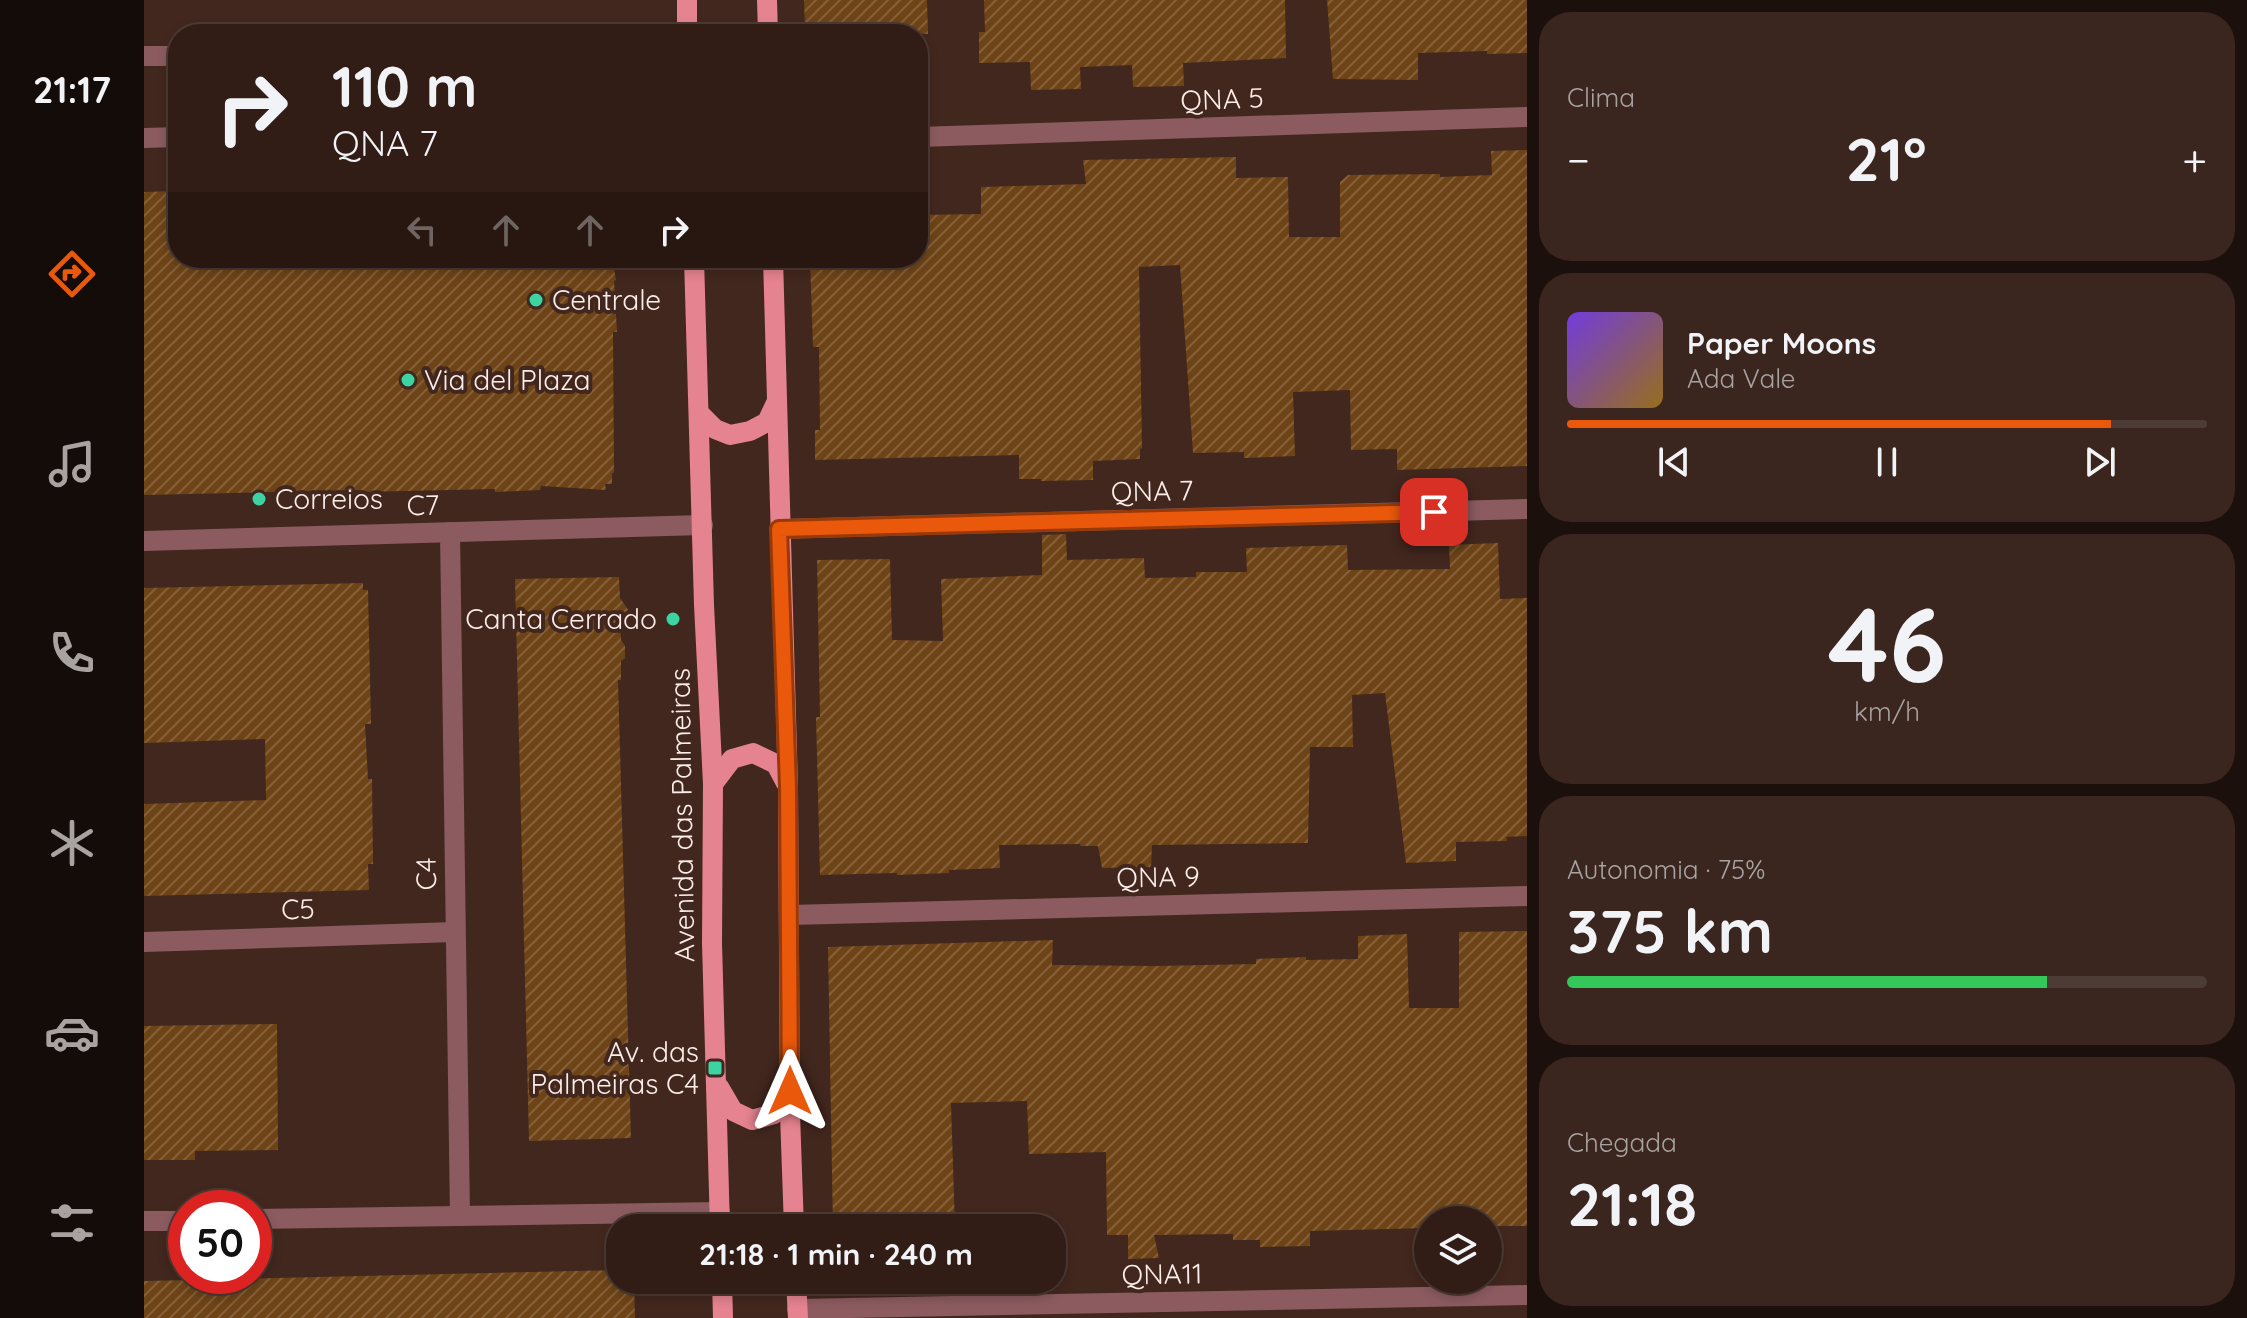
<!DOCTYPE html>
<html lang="pt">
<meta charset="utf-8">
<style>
body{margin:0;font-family:Quicksand,sans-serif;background:#3a261f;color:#f1f3f6;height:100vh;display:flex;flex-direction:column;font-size:30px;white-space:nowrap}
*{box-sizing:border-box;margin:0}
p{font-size:26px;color:#a8a2a1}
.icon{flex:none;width:44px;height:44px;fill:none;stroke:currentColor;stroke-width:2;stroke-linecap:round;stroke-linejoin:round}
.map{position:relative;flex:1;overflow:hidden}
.panel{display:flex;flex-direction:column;gap:12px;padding:12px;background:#1c100c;width:720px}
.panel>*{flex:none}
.top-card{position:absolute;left:24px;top:24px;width:760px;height:244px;border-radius:32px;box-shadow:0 4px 12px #0003,0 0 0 2px #4d3b35;background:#321d16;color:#f1f3f6;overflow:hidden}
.buttons{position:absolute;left:1270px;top:1206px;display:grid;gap:16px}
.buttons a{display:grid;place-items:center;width:88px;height:88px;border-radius:50%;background:#321d16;box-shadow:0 4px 12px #0003,0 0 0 2px #4d3b35;font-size:40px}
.speed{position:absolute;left:24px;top:1190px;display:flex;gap:16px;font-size:40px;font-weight:700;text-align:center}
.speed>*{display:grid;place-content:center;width:104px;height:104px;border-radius:50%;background:#321d16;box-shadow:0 4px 12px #0003,0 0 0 2px #4d3b35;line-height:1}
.speed .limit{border:12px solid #d22;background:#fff;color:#111}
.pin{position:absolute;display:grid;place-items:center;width:68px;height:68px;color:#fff;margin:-34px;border-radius:16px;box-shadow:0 4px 12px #0006}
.me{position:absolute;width:88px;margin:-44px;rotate:0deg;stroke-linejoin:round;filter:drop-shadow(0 0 6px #0008)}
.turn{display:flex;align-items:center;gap:28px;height:168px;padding:0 32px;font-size:36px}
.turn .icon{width:104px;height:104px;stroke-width:2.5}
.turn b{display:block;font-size:56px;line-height:68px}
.lanes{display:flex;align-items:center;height:76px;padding:0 32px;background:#0003;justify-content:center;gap:40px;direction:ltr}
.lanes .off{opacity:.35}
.big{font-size:60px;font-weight:800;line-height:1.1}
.panel .widget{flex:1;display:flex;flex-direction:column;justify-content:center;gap:12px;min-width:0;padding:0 28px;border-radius:32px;background:#3a261f}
.panel .dial{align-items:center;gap:0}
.dial b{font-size:104px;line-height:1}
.song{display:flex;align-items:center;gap:24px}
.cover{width:96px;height:96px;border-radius:12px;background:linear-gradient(135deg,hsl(260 70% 55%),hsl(40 70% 35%))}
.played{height:8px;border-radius:4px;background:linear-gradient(90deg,#ea580c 85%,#4d3b35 85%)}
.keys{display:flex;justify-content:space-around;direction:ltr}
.heat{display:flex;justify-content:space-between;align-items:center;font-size:44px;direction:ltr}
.charge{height:12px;border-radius:6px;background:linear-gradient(90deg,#34c759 75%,#4d3b35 0)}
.trip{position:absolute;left:462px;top:1214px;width:460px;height:80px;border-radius:32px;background:#321d16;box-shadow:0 4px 12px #0003,0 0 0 2px #4d3b35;font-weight:800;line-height:80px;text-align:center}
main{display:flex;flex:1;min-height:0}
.tab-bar{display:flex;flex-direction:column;width:144px;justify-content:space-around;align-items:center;background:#140c09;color:#a8a2a1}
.tab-bar .icon{width:56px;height:56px}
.tab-bar .on{color:#ea580c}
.tab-bar b{font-size:36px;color:#f1f3f6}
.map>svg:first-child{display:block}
</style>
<main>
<nav class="tab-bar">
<b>21:17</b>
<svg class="icon on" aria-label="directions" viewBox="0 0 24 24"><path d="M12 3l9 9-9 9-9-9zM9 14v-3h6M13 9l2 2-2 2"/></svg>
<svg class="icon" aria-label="music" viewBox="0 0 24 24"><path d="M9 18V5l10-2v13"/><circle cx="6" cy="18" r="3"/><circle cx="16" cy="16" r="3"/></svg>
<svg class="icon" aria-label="phone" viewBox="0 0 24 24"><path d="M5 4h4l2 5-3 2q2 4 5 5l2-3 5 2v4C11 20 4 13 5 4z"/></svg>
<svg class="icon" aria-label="climate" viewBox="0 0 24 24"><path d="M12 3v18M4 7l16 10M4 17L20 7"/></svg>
<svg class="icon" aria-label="car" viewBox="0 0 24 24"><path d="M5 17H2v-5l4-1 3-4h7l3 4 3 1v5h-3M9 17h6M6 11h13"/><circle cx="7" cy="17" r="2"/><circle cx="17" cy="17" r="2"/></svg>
<svg class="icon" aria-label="filters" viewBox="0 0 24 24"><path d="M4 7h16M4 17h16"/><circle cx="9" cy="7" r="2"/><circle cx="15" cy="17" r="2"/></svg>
</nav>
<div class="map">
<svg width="1383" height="1318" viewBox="0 0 1383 1318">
<defs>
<pattern id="building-hatch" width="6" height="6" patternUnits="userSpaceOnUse" patternTransform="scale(2)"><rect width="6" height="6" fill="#6e4417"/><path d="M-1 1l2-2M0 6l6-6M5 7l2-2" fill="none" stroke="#845f39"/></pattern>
</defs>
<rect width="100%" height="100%" fill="#42271e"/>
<!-- building -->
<g fill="url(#building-hatch)">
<polygon points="660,0 783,0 784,34 668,34 668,31 661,31"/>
<polygon points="840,0 1141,0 1142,58 1039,63 1040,86 989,87 988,65 936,67 937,89 887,90 886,62 835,63 835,32 841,32"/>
<polygon points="1183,0 1383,0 1383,53 1343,54 1343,51 1274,53 1274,80 1189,79"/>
<polygon points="1383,150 1383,466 1253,470 1253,449 1207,450 1206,390 1149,392 1151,456 1100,458 1100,452 1049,453 1036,265 995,267 998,449 996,448 996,459 949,461 949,480 897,481 897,479 875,479 875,455 671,460 671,430 676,430 675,347 669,347 666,258 774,258 774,215 837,214 837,187 942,184 939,160 1092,157 1092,178 1144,177 1145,237 1196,237 1196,182 1204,175 1296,174 1296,177 1348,175 1347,151"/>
<polygon points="34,191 34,258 468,258 472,280 470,281 473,332 469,332 470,473 468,473 468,484 461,484 462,490 397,486 396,490 351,492 351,489 215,492 215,490 0,495 0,192"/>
<polygon points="922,534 923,560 1000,558 1001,578 1052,577 1052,572 1103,572 1102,548 1203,545 1204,570 1306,569 1305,545 1354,543 1356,599 1383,598 1383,836 1362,837 1363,841 1312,842 1312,861 1262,863 1241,693 1208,695 1209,747 1166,747 1164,843 1008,845 1007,867 958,868 954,846 936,846 937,844 855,845 856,868 805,870 805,873 753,875 753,873 676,875 672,717 676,717 673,560 746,559 748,640 799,641 797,579 898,575 898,535"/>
<polygon points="475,577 476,598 485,611 476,617 477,640 481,646 481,658 477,661 477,680 474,680 487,1138 385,1141 371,579"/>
<polygon points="219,583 219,590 224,590 227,724 221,724 224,779 228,779 229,864 224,864 225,890 0,896 0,804 122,800 121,739 0,743 0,588"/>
<polygon points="1383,931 1383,1226 1344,1226 1344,1220 1284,1220 1284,1228 1166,1231 1166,1246 1116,1247 1116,1240 1089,1240 1089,1234 1010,1235 1015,1258 984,1259 984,1235 963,1235 962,1152 885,1154 883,1101 807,1103 811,1228 689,1228 684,947 909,940 908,965 1012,966 1112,964 1112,959 1162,957 1162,960 1214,959 1214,936 1263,934 1265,1008 1315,1008 1315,932"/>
<polygon points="133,1024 134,1150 51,1151 51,1160 0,1160 0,1026"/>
<polygon points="476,1270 476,1280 490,1280 491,1318 0,1318 0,1281"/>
</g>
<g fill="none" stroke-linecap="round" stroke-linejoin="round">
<!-- path -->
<polyline stroke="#917a74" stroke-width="5" stroke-dasharray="4 6" stroke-linecap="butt" points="319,34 517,27"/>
<!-- minor -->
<g stroke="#8b5b60" stroke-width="20">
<polyline points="0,56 34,56"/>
<polyline points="774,137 1383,117"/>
<polyline points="0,138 34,137"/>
<polyline points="635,529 1383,509"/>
<polyline points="306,532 316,1216"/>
<polyline points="0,541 559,525"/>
<polyline points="646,915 1383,896"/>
<polyline points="0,942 311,932"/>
<polyline points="110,1219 576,1212"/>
<polyline points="0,1221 42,1221"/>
<polyline points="653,1309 1383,1295"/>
</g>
<!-- major -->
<g stroke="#e68390" stroke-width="20">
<polyline points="543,0 543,34"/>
<polyline points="623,0 624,34"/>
<polyline points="550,258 560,605 569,784 568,943 576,1228"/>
<polyline points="629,258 644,787 646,1114 650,1228"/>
<polyline points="555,413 571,429 586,435 606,431 623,422 632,403"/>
<polyline points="569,784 588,759 609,753 632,764 642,783"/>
<polyline points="575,1087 589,1111 608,1120 630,1114 646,1091"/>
<polyline points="578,1280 579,1318"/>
<polyline points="652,1280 654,1318"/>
</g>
</g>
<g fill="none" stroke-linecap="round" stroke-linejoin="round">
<defs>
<polyline id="route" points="646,1091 644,787 635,529 1290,512"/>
</defs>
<!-- route casing -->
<use href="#route" stroke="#983908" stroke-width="20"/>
<!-- route -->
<use href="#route" stroke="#ea580c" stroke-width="14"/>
</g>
<!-- markers -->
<g fill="#3dd4a3" stroke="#42271e" stroke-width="3">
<circle cx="392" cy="300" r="8"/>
<circle cx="264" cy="380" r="8"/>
<circle cx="115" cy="499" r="8"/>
<circle cx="529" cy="619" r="8"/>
<rect x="563" y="1060" width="16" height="16" rx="4"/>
</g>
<g text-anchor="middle" stroke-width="8" stroke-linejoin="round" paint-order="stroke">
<!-- street labels -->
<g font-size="28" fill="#fdede9" stroke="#42271e">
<text transform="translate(1078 99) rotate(-2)" y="10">QNA 5</text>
<text transform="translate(1008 491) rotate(-1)" y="10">QNA 7</text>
<text transform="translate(279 505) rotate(-2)" y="10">C7</text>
<text transform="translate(538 815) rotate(-91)" y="10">Avenida das Palmeiras</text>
<text transform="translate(282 874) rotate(-91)" y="10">C4</text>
<text transform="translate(1014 877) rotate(-1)" y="10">QNA 9</text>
<text transform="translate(154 909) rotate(-2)" y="10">C5</text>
<text transform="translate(1018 1274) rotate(-1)" y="10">QNA11</text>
</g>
<!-- poi labels -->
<g font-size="28" fill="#fdede9" stroke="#42271e" text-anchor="start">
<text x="408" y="310">Centrale</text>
<text x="280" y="390">Via del Plaza</text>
<text x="131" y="509">Correios</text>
<text x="513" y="629" text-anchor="end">Canta Cerrado</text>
<text x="555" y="1062" text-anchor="end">Av. das<tspan x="555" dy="32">Palmeiras C4</tspan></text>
</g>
</g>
</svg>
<div class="buttons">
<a><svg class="icon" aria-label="layers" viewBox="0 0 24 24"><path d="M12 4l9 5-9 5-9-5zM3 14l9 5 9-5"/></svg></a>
</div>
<div class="speed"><div class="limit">50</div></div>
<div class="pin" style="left:1290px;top:512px;background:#d93025"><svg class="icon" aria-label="arrive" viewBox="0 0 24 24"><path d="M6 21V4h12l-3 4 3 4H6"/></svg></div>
<svg class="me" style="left:646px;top:1091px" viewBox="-20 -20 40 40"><path d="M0-17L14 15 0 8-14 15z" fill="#ea580c" stroke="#fff" stroke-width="4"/></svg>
<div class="trip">21:18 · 1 min · 240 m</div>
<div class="top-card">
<div class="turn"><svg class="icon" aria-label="right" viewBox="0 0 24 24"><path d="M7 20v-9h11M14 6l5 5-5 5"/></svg><div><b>110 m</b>QNA 7</div></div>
<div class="lanes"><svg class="icon off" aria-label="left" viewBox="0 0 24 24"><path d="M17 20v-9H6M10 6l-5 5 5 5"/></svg><svg class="icon off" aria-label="ahead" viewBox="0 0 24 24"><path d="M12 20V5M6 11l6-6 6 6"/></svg><svg class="icon off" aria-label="ahead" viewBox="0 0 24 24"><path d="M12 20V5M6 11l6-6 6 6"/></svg><svg class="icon" aria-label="right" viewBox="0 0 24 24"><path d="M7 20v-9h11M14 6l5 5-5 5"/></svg></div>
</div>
</div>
<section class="panel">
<div class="widget"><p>Clima</p>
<div class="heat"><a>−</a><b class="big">21°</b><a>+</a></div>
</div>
<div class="widget">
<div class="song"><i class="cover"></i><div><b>Paper Moons</b><p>Ada Vale</p></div></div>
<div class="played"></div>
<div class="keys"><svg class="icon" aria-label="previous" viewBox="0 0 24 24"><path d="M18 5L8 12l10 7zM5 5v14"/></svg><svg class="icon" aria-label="pause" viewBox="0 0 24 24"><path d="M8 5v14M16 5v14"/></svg><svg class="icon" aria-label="next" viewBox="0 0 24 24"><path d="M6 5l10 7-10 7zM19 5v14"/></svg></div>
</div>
<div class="widget dial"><b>46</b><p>km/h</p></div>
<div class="widget"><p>Autonomia · 75%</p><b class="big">375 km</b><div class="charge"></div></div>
<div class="widget"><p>Chegada</p><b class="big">21:18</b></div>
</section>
</main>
